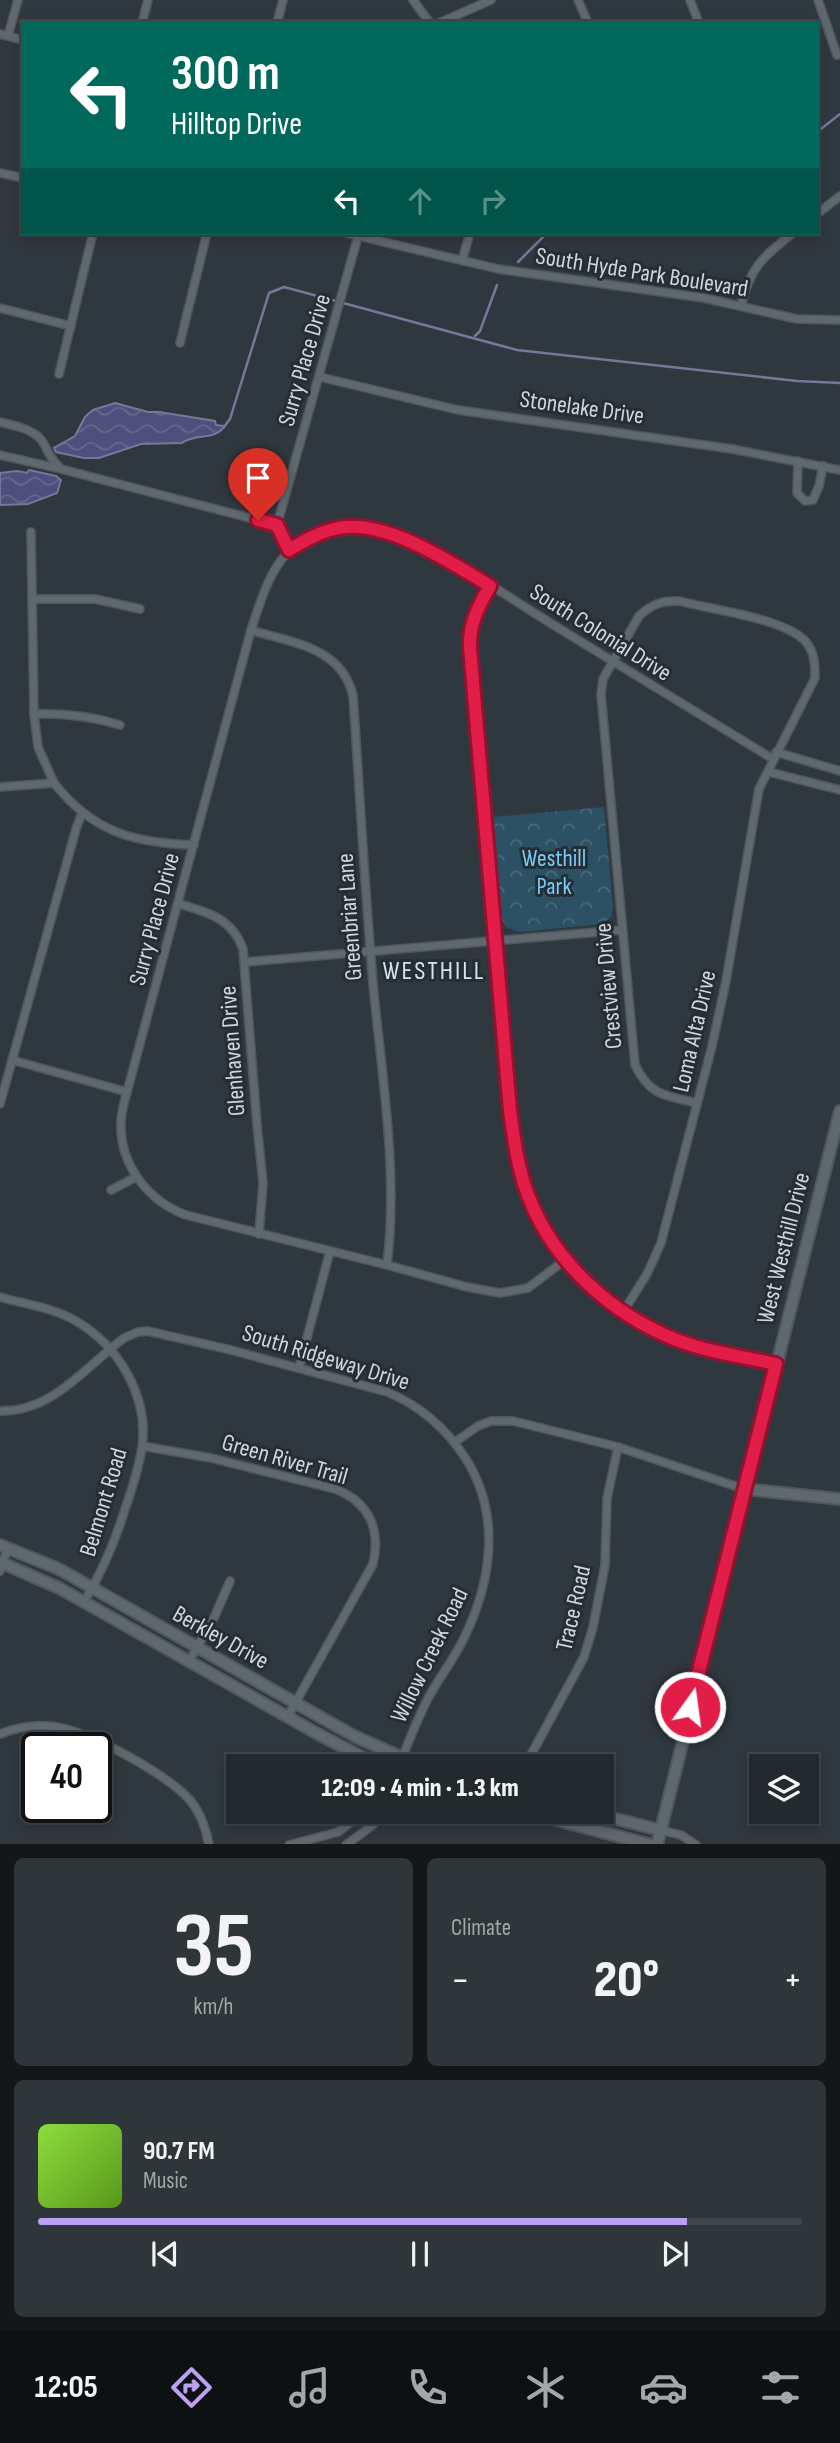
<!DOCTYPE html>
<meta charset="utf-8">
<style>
body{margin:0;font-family:"Sofia Sans Condensed",sans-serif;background:#2f363a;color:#f1f3f6;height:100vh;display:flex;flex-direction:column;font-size:26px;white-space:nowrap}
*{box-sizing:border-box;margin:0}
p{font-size:23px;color:#a3a7aa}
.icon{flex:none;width:38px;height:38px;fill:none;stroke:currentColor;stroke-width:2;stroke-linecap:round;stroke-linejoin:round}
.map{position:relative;height:1844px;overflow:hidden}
.details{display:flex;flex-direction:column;gap:14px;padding:14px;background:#131719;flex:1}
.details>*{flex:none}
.hud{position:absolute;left:21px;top:21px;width:798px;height:214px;border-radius:0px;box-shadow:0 4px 10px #0003,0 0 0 2px #40464a;background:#00695c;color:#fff;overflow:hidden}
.buttons{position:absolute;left:749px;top:1754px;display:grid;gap:14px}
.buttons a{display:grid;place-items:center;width:70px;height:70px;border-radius:0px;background:#232a2e;box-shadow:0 4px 10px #0003,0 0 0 2px #40464a;font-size:35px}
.speed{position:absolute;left:21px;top:1732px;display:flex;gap:14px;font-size:35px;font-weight:700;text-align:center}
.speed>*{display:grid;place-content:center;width:91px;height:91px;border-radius:50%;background:#232a2e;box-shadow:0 4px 10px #0003,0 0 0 2px #40464a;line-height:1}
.speed .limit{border:4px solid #111;border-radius:10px;background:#fff;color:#111}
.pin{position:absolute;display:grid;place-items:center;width:60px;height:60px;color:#fff;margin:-72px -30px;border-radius:50% 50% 50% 0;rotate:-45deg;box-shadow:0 0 7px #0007}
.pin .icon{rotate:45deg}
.me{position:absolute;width:77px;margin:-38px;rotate:14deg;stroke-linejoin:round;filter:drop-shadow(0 0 5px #0008)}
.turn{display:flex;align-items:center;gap:24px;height:147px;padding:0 35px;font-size:32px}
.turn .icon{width:91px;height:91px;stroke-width:2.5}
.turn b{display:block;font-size:49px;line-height:60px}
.lanes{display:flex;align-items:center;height:66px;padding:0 35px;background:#0003;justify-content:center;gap:35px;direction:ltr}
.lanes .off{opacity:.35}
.big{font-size:52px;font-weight:800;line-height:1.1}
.details .tile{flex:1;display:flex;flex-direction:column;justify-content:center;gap:10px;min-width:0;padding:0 24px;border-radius:10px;background:#2f363a}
.details .dial{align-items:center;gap:0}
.dial b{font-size:91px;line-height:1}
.song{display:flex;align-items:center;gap:21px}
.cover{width:84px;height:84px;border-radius:10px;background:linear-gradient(135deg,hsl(90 70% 55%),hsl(90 70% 35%))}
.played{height:7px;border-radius:4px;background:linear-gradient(90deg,#bca0f2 85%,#40464a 85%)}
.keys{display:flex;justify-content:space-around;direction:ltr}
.heat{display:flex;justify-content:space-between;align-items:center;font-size:38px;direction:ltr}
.details .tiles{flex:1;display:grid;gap:14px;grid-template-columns:1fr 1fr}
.tile:last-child{grid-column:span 2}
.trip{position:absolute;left:226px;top:1754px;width:388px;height:70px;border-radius:0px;background:#232a2e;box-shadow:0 4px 10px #0003,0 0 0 2px #40464a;font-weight:800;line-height:70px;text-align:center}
.dock{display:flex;height:112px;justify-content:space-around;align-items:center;background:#0e1112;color:#a3a7aa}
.dock .icon{width:49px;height:49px}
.dock .current{color:#bca0f2}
.dock b{font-size:32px;color:#f1f3f6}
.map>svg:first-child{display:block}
</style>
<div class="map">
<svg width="840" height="1845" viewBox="0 0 840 1845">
<defs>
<pattern id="park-crowns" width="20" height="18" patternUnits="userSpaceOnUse" patternTransform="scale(1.75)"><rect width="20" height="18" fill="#2c5165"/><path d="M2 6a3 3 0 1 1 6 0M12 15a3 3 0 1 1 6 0" fill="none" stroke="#4a697a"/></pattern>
<pattern id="water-waves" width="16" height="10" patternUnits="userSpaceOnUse" patternTransform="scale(1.75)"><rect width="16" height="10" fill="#4f4e7d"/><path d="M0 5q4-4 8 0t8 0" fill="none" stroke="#67678f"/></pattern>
</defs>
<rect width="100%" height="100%" fill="#2f383e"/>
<!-- park -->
<polygon fill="url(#park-crowns)" points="604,807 613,908 611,917 602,924 519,932 506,927 501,917 493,817"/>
<!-- water -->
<g fill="url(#water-waves)" stroke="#767799" stroke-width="2">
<path d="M115,403L148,412H159L215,421L216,425L225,426C215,441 195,433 182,443L141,444L99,458H84L56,452L54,448L75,436L85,417L93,410Z"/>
<polygon points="29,470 56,476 61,480 57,493 28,504 0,505 0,473 17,471 27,473"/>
</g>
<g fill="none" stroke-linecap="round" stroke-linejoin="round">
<!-- stream -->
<g stroke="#767799" stroke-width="2.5">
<polyline points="817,132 840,114"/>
<polyline points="518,262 547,233"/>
<polyline points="475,336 480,331 497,285"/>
<polyline points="224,427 230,419 269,293 284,287 517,350 797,381 840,383"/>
</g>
<defs>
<g id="street">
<polyline points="413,0 430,23"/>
<polyline points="578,0 588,23"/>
<polyline points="690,0 699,23"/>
<polyline points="818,0 837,55"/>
<polyline points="142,23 148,0"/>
<polyline points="277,23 283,0"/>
<polyline points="439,23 491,0"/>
<polyline points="0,34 23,40"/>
<polyline points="8,36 18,0"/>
<polyline points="0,173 23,178"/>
<polyline points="817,214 840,196"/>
<polyline points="346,233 498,269 704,298 797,319 840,320"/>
<polyline points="462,261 470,233"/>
<path d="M741,306C750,267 763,257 793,233"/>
<polyline points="0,308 71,326"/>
<polyline points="180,343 207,233"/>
<polyline points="59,374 93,233"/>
<polyline points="320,377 458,410 732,449 840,470"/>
<path d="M0,422C15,426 36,429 44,444C49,454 52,460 60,468"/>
<polyline points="0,455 61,469 277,525"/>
<polyline points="798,461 797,493 805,501 813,500 819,486 823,466"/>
<polyline points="31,532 34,714 38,747 54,783"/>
<polyline points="289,550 277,525 359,233"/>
<path d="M490,586C478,607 469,624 470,648L510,1111C513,1131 515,1150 520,1169C538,1245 597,1305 667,1336C700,1351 740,1356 776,1364"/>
<polyline points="33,599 95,599 140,609"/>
<path d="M251,630C292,643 342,647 353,696C360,795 365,895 374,994C383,1083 398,1175 387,1265"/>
<path d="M34,714C65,713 90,716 120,725"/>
<polyline points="776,752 840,771"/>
<polyline points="769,772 840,790"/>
<path d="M0,787L54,783C93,832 133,843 194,845"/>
<path d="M179,904C207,912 232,918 243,949L257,1125L263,1183L259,1234"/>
<polyline points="245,962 622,930"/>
<polyline points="12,1060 127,1092"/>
<polyline points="0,1104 76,829 82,813"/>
<polyline points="111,1190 136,1177"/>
<path d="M565,1260L528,1288L500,1293L467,1287L387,1265L186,1215C148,1201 120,1165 121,1124C121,1113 124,1102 127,1092L251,630C267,582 278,538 337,528C364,523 394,534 419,545C468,568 514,601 560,629C631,673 702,716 773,759"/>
<path d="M0,1297C25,1304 54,1308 76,1321C119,1346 149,1397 142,1447C139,1468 132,1489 125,1509C115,1542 102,1572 84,1602"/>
<path d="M623,1312L647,1274L661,1243L712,1046L726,981L759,789L815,678C815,665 815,653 806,642C785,618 712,610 679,601C662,600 651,605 639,616L603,679L601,694L635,1065C650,1096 666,1096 697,1103"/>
<polyline points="299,1368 330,1251"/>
<path d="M0,1411C53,1412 85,1367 124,1338L138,1332L148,1331L227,1349L387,1392C421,1406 446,1428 466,1459C501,1515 492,1581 464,1638C455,1657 442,1674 431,1693C418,1716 409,1741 399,1766"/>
<polyline points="455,1442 478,1426 491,1421 513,1421 618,1447 744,1489"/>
<path d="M142,1446L211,1458L335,1489C369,1502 381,1529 373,1564L288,1716"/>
<polyline points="0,1571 8,1548"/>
<polyline points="189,1661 214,1618 230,1581"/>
<path d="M0,1734C15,1728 32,1725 48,1726C84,1728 166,1773 190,1800C200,1812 206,1829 209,1845"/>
<polyline points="525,1766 584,1657 593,1627 605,1565 607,1498 618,1447"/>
<polyline points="660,1830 681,1835 696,1845"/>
<polyline points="289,1845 338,1832 366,1811"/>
<polyline points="346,1845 374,1824 384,1811"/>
</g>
<g id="secondary">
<polyline points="744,1489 840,1499"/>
<polyline points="0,1545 59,1569 354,1736 421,1766"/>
<polyline points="0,1562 59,1588 318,1734 379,1766"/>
<polyline points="521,1811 652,1845"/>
<polyline points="585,1811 660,1830"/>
<polyline points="657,1845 840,1111"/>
</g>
</defs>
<!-- street casing -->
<use href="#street" stroke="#4e575b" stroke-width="10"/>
<!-- secondary casing -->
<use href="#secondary" stroke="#4e575b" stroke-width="14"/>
<!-- street -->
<use href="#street" stroke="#5e686e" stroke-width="7"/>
<!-- secondary -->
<use href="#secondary" stroke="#5e686e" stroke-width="10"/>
</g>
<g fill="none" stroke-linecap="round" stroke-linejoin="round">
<defs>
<path id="route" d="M258,520L277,525L289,550C304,541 317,533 334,529C382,516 450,562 490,586C478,607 469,624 470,648L510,1111C513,1131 515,1150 520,1169C538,1245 597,1305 667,1336C700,1351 740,1356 776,1364L690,1707"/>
</defs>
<!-- route casing -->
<use href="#route" stroke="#92132f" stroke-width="18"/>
<!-- route -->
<use href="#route" stroke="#e11d48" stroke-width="12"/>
</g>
<g text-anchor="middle" stroke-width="6" stroke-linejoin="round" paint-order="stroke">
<!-- street labels -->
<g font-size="24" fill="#d0d6da" stroke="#252e34">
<text transform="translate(642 272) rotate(9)" y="8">South Hyde Park Boulevard</text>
<text transform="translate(304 360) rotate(-74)" y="8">Surry Place Drive</text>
<text transform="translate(582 407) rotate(8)" y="8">Stonelake Drive</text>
<text transform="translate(601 632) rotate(32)" y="8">South Colonial Drive</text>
<text transform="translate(349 917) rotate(-94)" y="8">Greenbriar Lane</text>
<text transform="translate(154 919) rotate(-75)" y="8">Surry Place Drive</text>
<text transform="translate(608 986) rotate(-95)" y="8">Crestview Drive</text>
<text transform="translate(694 1031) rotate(-77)" y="8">Loma Alta Drive</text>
<text transform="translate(232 1051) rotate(-94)" y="8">Glenhaven Drive</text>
<text transform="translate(783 1248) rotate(-76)" y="8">West Westhill Drive</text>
<text transform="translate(326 1357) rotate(17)" y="8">South Ridgeway Drive</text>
<text transform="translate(285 1459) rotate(16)" y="8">Green River Trail</text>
<text transform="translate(103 1502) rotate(-73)" y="8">Belmont Road</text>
<text transform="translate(573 1608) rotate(-77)" y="8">Trace Road</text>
<text transform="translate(221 1637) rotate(29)" y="8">Berkley Drive</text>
<text transform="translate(429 1655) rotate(-64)" y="8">Willow Creek Road</text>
</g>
<!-- park labels -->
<g font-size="24" fill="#76ccfb" stroke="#252e34">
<text x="554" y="866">Westhill<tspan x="554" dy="28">Park</tspan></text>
</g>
<!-- neighbourhood labels -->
<g font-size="26" letter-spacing="2" fill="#d7e3eb" stroke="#252e34">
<text x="434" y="979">WESTHILL</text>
</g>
</g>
</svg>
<div class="buttons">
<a><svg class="icon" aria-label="layers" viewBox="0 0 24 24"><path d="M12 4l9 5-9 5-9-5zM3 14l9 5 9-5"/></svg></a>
</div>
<div class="speed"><div class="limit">40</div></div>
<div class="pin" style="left:258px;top:520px;background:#d93025"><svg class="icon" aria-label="arrive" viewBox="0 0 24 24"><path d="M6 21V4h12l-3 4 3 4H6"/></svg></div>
<svg class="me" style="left:690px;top:1707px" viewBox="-20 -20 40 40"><circle r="17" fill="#e11d48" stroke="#fff" stroke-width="3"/><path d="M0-11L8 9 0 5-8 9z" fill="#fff"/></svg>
<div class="trip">12:09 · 4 min · 1.3 km</div>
<div class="hud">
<div class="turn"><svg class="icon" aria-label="left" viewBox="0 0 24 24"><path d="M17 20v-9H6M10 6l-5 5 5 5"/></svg><div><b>300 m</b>Hilltop Drive</div></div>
<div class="lanes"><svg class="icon" aria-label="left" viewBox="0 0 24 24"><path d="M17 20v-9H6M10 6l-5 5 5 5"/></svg><svg class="icon off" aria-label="ahead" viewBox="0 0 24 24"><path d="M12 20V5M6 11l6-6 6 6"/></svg><svg class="icon off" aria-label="right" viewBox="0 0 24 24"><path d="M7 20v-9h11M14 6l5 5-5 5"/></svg></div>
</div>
</div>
<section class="details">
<div class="tiles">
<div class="tile dial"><b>35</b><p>km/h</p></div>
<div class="tile"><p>Climate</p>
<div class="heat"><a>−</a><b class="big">20°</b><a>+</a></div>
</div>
<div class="tile">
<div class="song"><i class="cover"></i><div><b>90.7 FM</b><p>Music</p></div></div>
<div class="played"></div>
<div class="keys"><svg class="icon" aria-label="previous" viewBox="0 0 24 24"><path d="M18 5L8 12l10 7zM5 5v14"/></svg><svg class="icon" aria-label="pause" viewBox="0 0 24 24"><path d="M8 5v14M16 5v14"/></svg><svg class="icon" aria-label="next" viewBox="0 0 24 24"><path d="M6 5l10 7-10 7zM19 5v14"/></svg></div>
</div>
</div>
</section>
<nav class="dock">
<b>12:05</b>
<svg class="icon current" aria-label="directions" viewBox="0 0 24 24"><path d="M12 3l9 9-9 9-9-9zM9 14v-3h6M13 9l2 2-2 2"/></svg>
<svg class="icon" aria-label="music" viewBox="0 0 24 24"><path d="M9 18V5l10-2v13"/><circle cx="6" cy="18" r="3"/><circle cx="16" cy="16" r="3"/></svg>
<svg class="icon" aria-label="phone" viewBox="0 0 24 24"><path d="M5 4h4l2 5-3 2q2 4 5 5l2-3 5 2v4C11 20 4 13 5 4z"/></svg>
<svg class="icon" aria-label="climate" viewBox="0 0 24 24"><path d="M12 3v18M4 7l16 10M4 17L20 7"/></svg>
<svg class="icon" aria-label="car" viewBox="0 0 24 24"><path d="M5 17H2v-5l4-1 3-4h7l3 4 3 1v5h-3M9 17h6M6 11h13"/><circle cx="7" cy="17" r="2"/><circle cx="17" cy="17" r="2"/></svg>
<svg class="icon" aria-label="filters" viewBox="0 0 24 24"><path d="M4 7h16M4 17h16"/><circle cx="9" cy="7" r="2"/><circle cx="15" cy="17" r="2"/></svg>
</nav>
